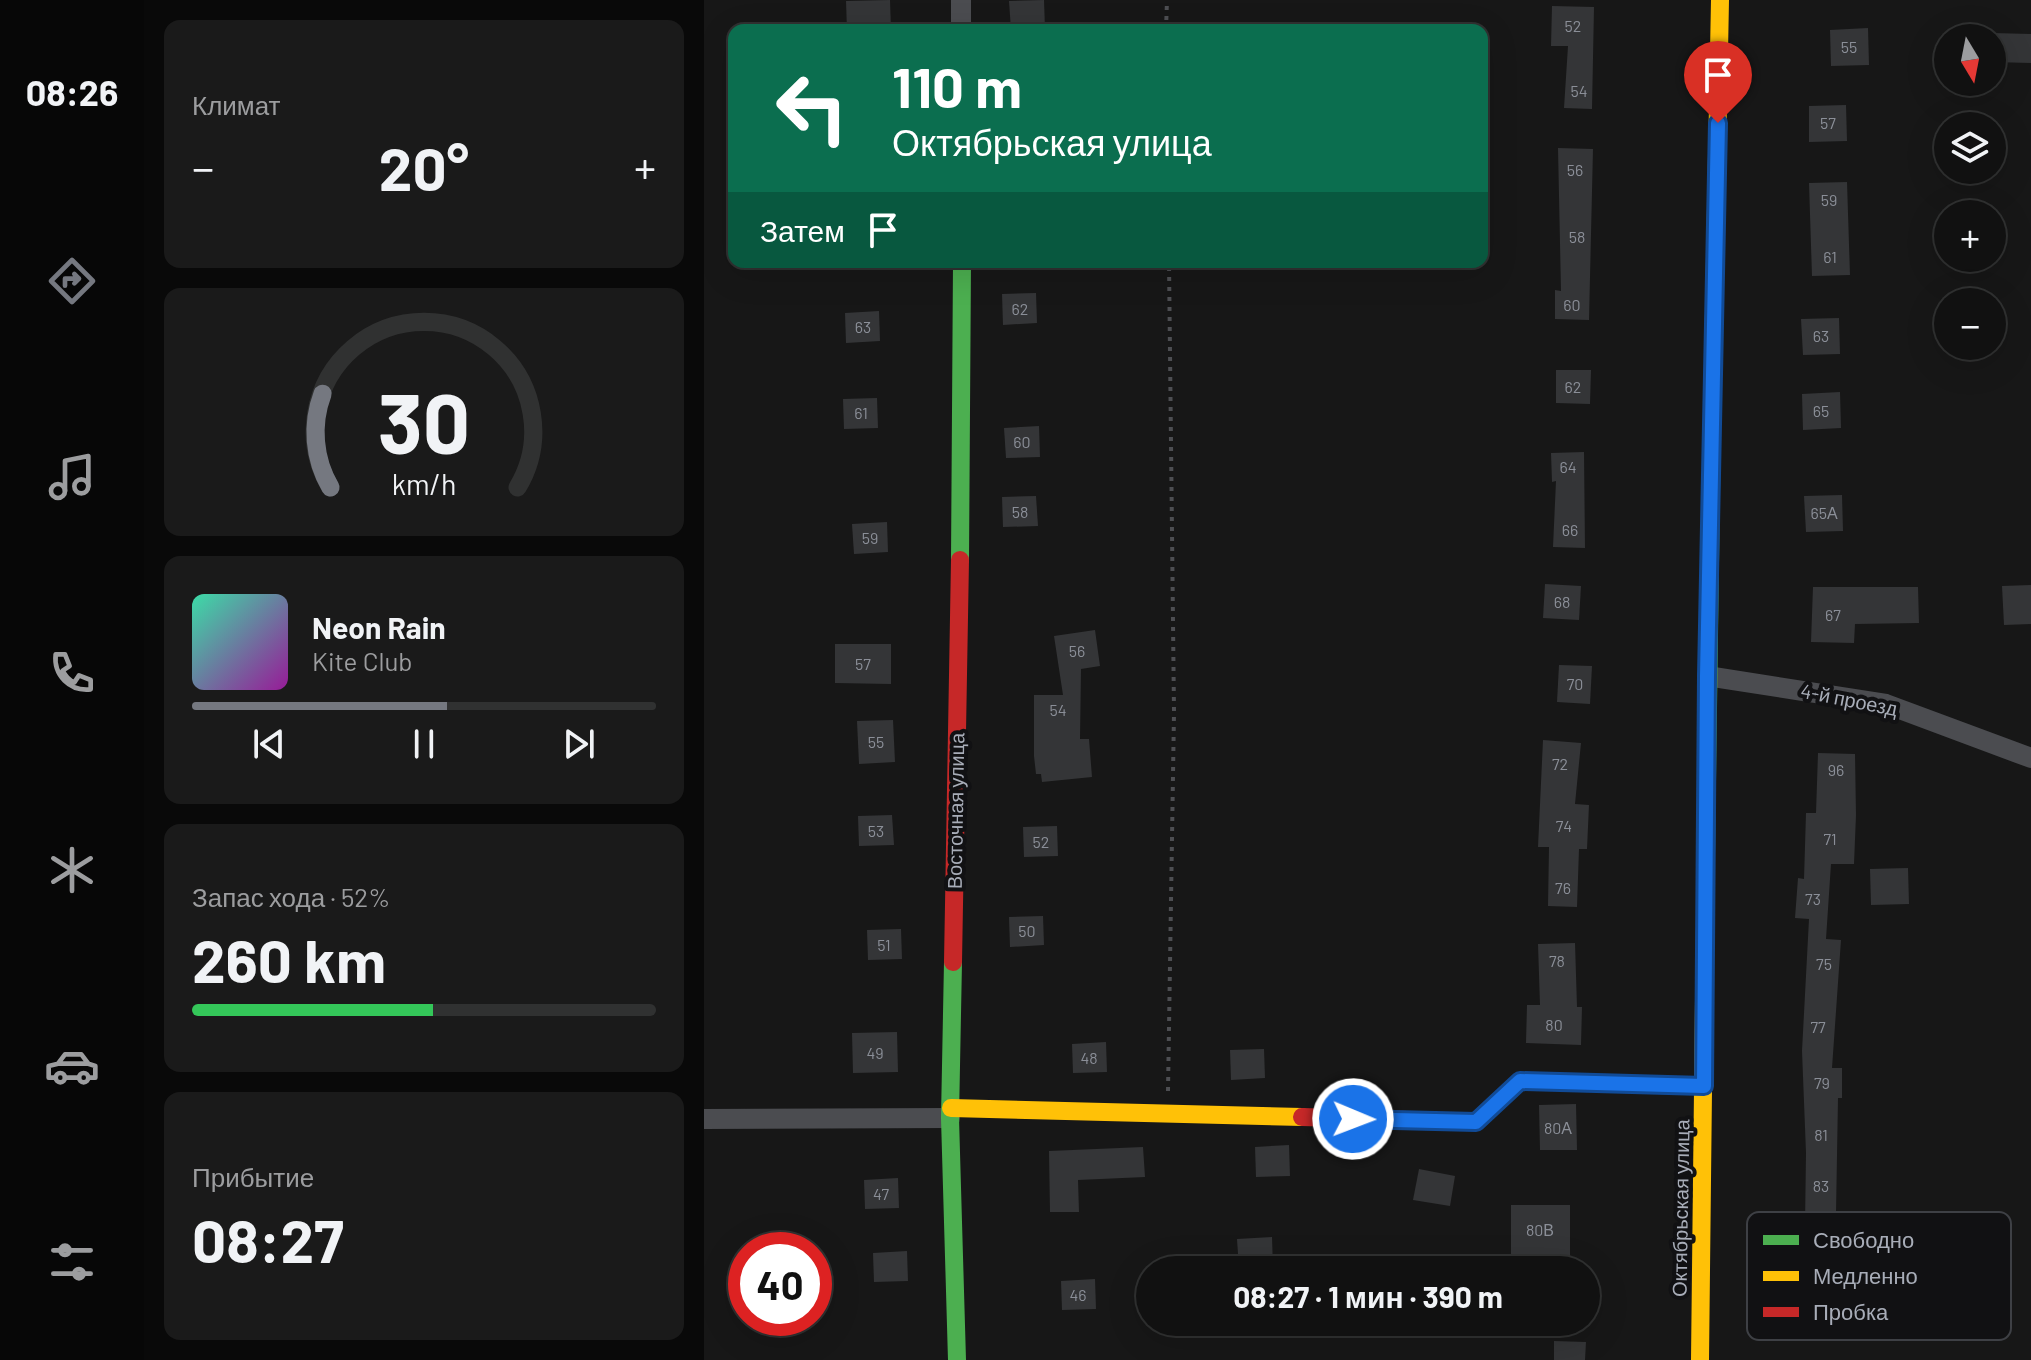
<!DOCTYPE html>
<html lang="ru">
<meta charset="utf-8">
<style>
body{margin:0;font-family:Barlow,sans-serif;background:#1a1a1a;color:#f1f3f6;height:100vh;display:flex;flex-direction:column;font-size:30px;white-space:nowrap}
*{box-sizing:border-box;margin:0}
p{font-size:26px;color:#9c9d9f}
.icon{flex:none;width:44px;height:44px;fill:none;stroke:currentColor;stroke-width:2;stroke-linecap:round;stroke-linejoin:round}
.map{position:relative;flex:1;overflow:hidden}
.details{display:flex;flex-direction:column;gap:20px;padding:20px;background:#090909;width:560px}
.details>*{flex:none}
.banner{position:absolute;left:24px;top:24px;width:760px;height:244px;border-radius:16px;box-shadow:0 8px 32px #0002,0 0 0 2px #303131;background:#0b6e4f;color:#fff;overflow:hidden}
.needle{width:52px;rotate:170deg}
.buttons{position:absolute;left:1230px;top:24px;display:grid;gap:16px}
.buttons a{display:grid;place-items:center;width:72px;height:72px;border-radius:50%;background:#111;box-shadow:0 8px 32px #0002,0 0 0 2px #303131;font-size:40px}
.speed{position:absolute;left:24px;top:1232px;display:flex;gap:16px;font-size:40px;font-weight:700;text-align:center}
.speed>*{display:grid;place-content:center;width:104px;height:104px;border-radius:50%;background:#111;box-shadow:0 8px 32px #0002,0 0 0 2px #303131;line-height:1}
.speed .limit{border:12px solid #d22;background:#fff;color:#111}
.pin{position:absolute;display:grid;place-items:center;width:68px;height:68px;color:#fff;margin:-82px -34px;border-radius:50% 50% 50% 0;rotate:-45deg;box-shadow:0 0 8px #0007}
.pin .icon{rotate:45deg}
.me{position:absolute;width:88px;margin:-44px;rotate:91deg;stroke-linejoin:round;filter:drop-shadow(0 0 6px #0008)}
.turn{display:flex;align-items:center;gap:28px;height:168px;padding:0 32px;font-size:36px}
.turn .icon{width:104px;height:104px;stroke-width:2.5}
.turn b{display:block;font-size:56px;line-height:68px}
.then{display:flex;align-items:center;height:76px;padding:0 32px;background:#0003;gap:16px;font-size:30px}
.big{font-size:60px;font-weight:700;line-height:1.1}
.details .tile{flex:1;display:flex;flex-direction:column;justify-content:center;gap:12px;min-width:0;padding:0 28px;border-radius:16px;background:#1a1a1a}
.details .dial{align-items:center;gap:0}
.dial svg{height:208px;overflow:visible;fill:none;stroke:#303131;stroke-width:7;stroke-linecap:round;text-anchor:middle}
.dial text{fill:#f1f3f6;stroke:none}
.song{display:flex;align-items:center;gap:24px}
.cover{width:96px;height:96px;border-radius:12px;background:linear-gradient(135deg,hsl(160 70% 55%),hsl(300 70% 35%))}
.played{height:8px;border-radius:4px;background:linear-gradient(90deg,#757880 55%,#303131 55%)}
.keys{display:flex;justify-content:space-around;direction:ltr}
.heat{display:flex;justify-content:space-between;align-items:center;font-size:44px;direction:ltr}
.charge{height:12px;border-radius:6px;background:linear-gradient(90deg,#34c759 52%,#303131 0)}
.trip{position:absolute;left:432px;top:1256px;width:464px;height:80px;border-radius:40px;background:#111;box-shadow:0 8px 32px #0002,0 0 0 2px #303131;font-weight:700;line-height:80px;text-align:center}
main{display:flex;flex:1;min-height:0}
.tab-bar{display:flex;flex-direction:column;width:144px;justify-content:space-around;align-items:center;background:#070707;color:#9c9d9f}
.tab-bar .icon{width:56px;height:56px}
.tab-bar .active{color:#757880}
.tab-bar b{font-size:36px;color:#f1f3f6}
.map>svg:first-child{display:block}
</style>
<main>
<nav class="tab-bar">
<b>08:26</b>
<svg class="icon active" aria-label="directions" viewBox="0 0 24 24"><path d="M12 3l9 9-9 9-9-9zM9 14v-3h6M13 9l2 2-2 2"/></svg>
<svg class="icon" aria-label="music" viewBox="0 0 24 24"><path d="M9 18V5l10-2v13"/><circle cx="6" cy="18" r="3"/><circle cx="16" cy="16" r="3"/></svg>
<svg class="icon" aria-label="phone" viewBox="0 0 24 24"><path d="M5 4h4l2 5-3 2q2 4 5 5l2-3 5 2v4C11 20 4 13 5 4z"/></svg>
<svg class="icon" aria-label="climate" viewBox="0 0 24 24"><path d="M12 3v18M4 7l16 10M4 17L20 7"/></svg>
<svg class="icon" aria-label="car" viewBox="0 0 24 24"><path d="M5 17H2v-5l4-1 3-4h7l3 4 3 1v5h-3M9 17h6M6 11h13"/><circle cx="7" cy="17" r="2"/><circle cx="17" cy="17" r="2"/></svg>
<svg class="icon" aria-label="filters" viewBox="0 0 24 24"><path d="M4 7h16M4 17h16"/><circle cx="9" cy="7" r="2"/><circle cx="15" cy="17" r="2"/></svg>
</nav>
<section class="details">
<div class="tile"><p>Климат</p>
<div class="heat"><a>−</a><b class="big">20°</b><a>+</a></div>
</div>
<div class="tile dial"><svg viewBox="0 0 100 80">
<path d="M14 69A42 42 0 1 1 86 69"/>
<path d="M14 69A42 42 0 0 1 11 33" stroke="#757880"/>
<text x="50" y="56" font-size="32" font-weight="700">30</text>
<text x="50" y="72" font-size="11">km/h</text>
</svg></div>
<div class="tile">
<div class="song"><i class="cover"></i><div><b>Neon Rain</b><p>Kite Club</p></div></div>
<div class="played"></div>
<div class="keys"><svg class="icon" aria-label="previous" viewBox="0 0 24 24"><path d="M18 5L8 12l10 7zM5 5v14"/></svg><svg class="icon" aria-label="pause" viewBox="0 0 24 24"><path d="M8 5v14M16 5v14"/></svg><svg class="icon" aria-label="next" viewBox="0 0 24 24"><path d="M6 5l10 7-10 7zM19 5v14"/></svg></div>
</div>
<div class="tile"><p>Запас хода · 52%</p><b class="big">260 km</b><div class="charge"></div></div>
<div class="tile"><p>Прибытие</p><b class="big">08:27</b></div>
</section>
<div class="map">
<svg width="1327" height="1360" viewBox="0 0 1327 1360">
<rect width="100%" height="100%" fill="#171717"/>
<!-- building -->
<g fill="#343537">
<polygon points="186,0 187,30 143,30 142,1"/>
<polygon points="340,0 341,29 307,30 305,1"/>
<polygon points="848,6 890,7 888,109 860,108 864,46 847,46"/>
<polygon points="1164,28 1165,65 1127,66 1126,30"/>
<polygon points="1288,33 1327,34 1327,63 1288,62"/>
<polygon points="1142,105 1143,141 1105,142 1105,106"/>
<polygon points="854,148 889,149 885,320 851,319 851,290 857,291"/>
<polygon points="1143,182 1146,275 1108,276 1105,183"/>
<polygon points="332,293 333,323 299,325 298,294"/>
<polygon points="175,311 176,341 142,343 141,313"/>
<polygon points="1135,318 1136,354 1099,355 1097,319"/>
<polygon points="852,370 887,370 886,404 852,403"/>
<polygon points="1136,392 1137,428 1099,430 1098,394"/>
<polygon points="173,398 174,428 140,429 139,399"/>
<polygon points="335,426 336,457 302,458 300,428"/>
<polygon points="880,452 881,548 849,547 852,481 848,482 847,453"/>
<polygon points="1138,495 1139,531 1102,532 1100,496"/>
<polygon points="332,496 334,526 299,527 298,497"/>
<polygon points="183,522 184,552 150,554 148,524"/>
<polygon points="841,584 877,586 875,620 839,618"/>
<polygon points="1327,585 1327,624 1300,625 1298,586"/>
<polygon points="1109,587 1214,587 1215,623 1151,624 1150,643 1107,642"/>
<polygon points="391,630 396,666 377,669 376,739 385,739 388,777 338,782 337,774 332,774 330,756 330,695 359,695 350,636"/>
<polygon points="131,644 187,644 187,684 131,683"/>
<polygon points="855,665 888,666 886,704 853,702"/>
<polygon points="189,720 191,762 155,764 153,721"/>
<polygon points="839,740 877,743 871,804 885,805 883,849 875,849 873,907 844,906 845,847 834,847"/>
<polygon points="1114,753 1151,754 1152,815 1150,864 1127,864 1122,939 1137,940 1128,1068 1138,1068 1138,1098 1134,1098 1131,1271 1124,1271 1120,1340 1090,1338 1092,1297 1100,1297 1102,1153 1098,1051 1105,919 1091,918 1094,878 1100,879 1102,813 1112,813"/>
<polygon points="188,815 190,845 155,846 154,816"/>
<polygon points="353,826 354,856 320,857 319,827"/>
<polygon points="1204,868 1205,904 1167,905 1166,869"/>
<polygon points="339,916 340,945 306,947 305,917"/>
<polygon points="197,929 198,959 164,960 163,930"/>
<polygon points="871,943 873,1007 878,1007 877,1045 822,1043 823,1005 836,1005 834,944"/>
<polygon points="193,1032 194,1072 149,1073 148,1033"/>
<polygon points="402,1042 403,1072 369,1073 368,1044"/>
<polygon points="560,1049 561,1078 527,1080 526,1050"/>
<polygon points="872,1104 873,1150 836,1150 835,1105"/>
<polygon points="585,1145 586,1176 552,1177 551,1147"/>
<polygon points="439,1147 441,1177 374,1180 375,1212 346,1212 345,1151"/>
<polygon points="715,1169 751,1176 746,1206 709,1200"/>
<polygon points="194,1178 195,1208 161,1209 160,1180"/>
<rect x="807" y="1205" width="59" height="51"/>
<polygon points="568,1237 569,1268 535,1269 533,1239"/>
<polygon points="203,1251 204,1281 170,1282 169,1253"/>
<polygon points="391,1279 392,1309 358,1310 357,1281"/>
<polygon points="850,1341 882,1342 881,1360 850,1360"/>
</g>
<g fill="none" stroke-linecap="round" stroke-linejoin="round">
<!-- path -->
<g stroke="#4d4e52" stroke-width="4" stroke-dasharray="4 6" stroke-linecap="butt">
<polyline points="462,30 463,0"/>
<polyline points="464,1091 470,712 465,262"/>
</g>
<!-- street -->
<g stroke="#4b4c50" stroke-width="20">
<polyline points="257,0 257,30"/>
<polyline points="1003,676 1182,704 1327,758"/>
<polyline points="0,1119 246,1118"/>
</g>
<!-- fast -->
<g stroke="#4caf50" stroke-width="18">
<polyline points="256,560 258,262"/>
<polyline points="249,962 246,1118 253,1360"/>
<polyline points="1000,1000 1008,418"/>
</g>
<!-- slow -->
<g stroke="#ffc107" stroke-width="18">
<polyline points="1008,418 1016,0"/>
<polyline points="247,1108 598,1117"/>
<polyline points="996,1360 1000,1000"/>
</g>
<!-- jam -->
<g stroke="#c62828" stroke-width="18">
<polyline points="249,962 256,560"/>
<polyline points="598,1117 772,1122 816,1081 1000,1086"/>
</g>
</g>
<g fill="none" stroke-linecap="round" stroke-linejoin="round">
<defs>
<polyline id="route" points="649,1119 772,1122 816,1081 1000,1086 1003,676 1014,123"/>
</defs>
<!-- route casing -->
<use href="#route" stroke="#114b97" stroke-width="20"/>
<!-- route -->
<use href="#route" stroke="#1a73e8" stroke-width="14"/>
</g>
<g text-anchor="middle" stroke-width="8" stroke-linejoin="round" paint-order="stroke">
<!-- number labels -->
<g font-size="16" fill="#8b8f98">
<text x="869" y="32">52</text>
<text x="1145" y="53">55</text>
<text x="875" y="97">54</text>
<text x="1124" y="129">57</text>
<text x="871" y="176">56</text>
<text x="1125" y="206">59</text>
<text x="873" y="243">58</text>
<text x="1126" y="263">61</text>
<text x="868" y="311">60</text>
<text x="316" y="315">62</text>
<text x="159" y="333">63</text>
<text x="1117" y="342">63</text>
<text x="869" y="393">62</text>
<text x="1117" y="417">65</text>
<text x="157" y="419">61</text>
<text x="318" y="448">60</text>
<text x="864" y="473">64</text>
<text x="316" y="518">58</text>
<text x="1120" y="519">65А</text>
<text x="866" y="536">66</text>
<text x="166" y="544">59</text>
<text x="858" y="608">68</text>
<text x="1129" y="621">67</text>
<text x="373" y="657">56</text>
<text x="159" y="670">57</text>
<text x="871" y="690">70</text>
<text x="354" y="716">54</text>
<text x="172" y="748">55</text>
<text x="856" y="770">72</text>
<text x="1132" y="776">96</text>
<text x="860" y="832">74</text>
<text x="172" y="837">53</text>
<text x="1126" y="845">71</text>
<text x="337" y="848">52</text>
<text x="859" y="894">76</text>
<text x="1109" y="905">73</text>
<text x="323" y="937">50</text>
<text x="180" y="951">51</text>
<text x="853" y="967">78</text>
<text x="1120" y="970">75</text>
<text x="850" y="1031">80</text>
<text x="1114" y="1033">77</text>
<text x="171" y="1059">49</text>
<text x="385" y="1064">48</text>
<text x="1118" y="1089">79</text>
<text x="854" y="1134">80А</text>
<text x="1117" y="1141">81</text>
<text x="1117" y="1192">83</text>
<text x="177" y="1200">47</text>
<text x="836" y="1236">80В</text>
<text x="374" y="1301">46</text>
</g>
<!-- street labels -->
<g font-size="20" fill="#a8adb8" stroke="#111113">
<text transform="translate(1145 700) rotate(11)" y="7">4-й проезд</text>
<text transform="translate(252 811) rotate(-89)" y="7">Восточная улица</text>
<text transform="translate(977 1208) rotate(-89)" y="7">Октябрьская улица</text>
</g>
</g>
<!-- legend -->
<rect x="1043" y="1212" width="264" height="128" rx="12" fill="#111113" stroke="#3e4045" stroke-width="2"/>
<rect x="1059" y="1235" width="36" height="10" fill="#4caf50"/>
<rect x="1059" y="1271" width="36" height="10" fill="#ffc107"/>
<rect x="1059" y="1307" width="36" height="10" fill="#c62828"/>
<g font-size="22" fill="#a8adb8">
<text x="1109" y="1248">Свободно</text>
<text x="1109" y="1284">Медленно</text>
<text x="1109" y="1320">Пробка</text>
</g>
</svg>
<div class="buttons">
<a><svg class="needle" viewBox="-14 -14 28 28"><path d="M0-13l5 13h-10z" fill="#e53935"/><path d="M0 13l5-13h-10z" fill="#9c9d9f"/></svg></a>
<a><svg class="icon" aria-label="layers" viewBox="0 0 24 24"><path d="M12 4l9 5-9 5-9-5zM3 14l9 5 9-5"/></svg></a>
<a>+</a>
<a>−</a>
</div>
<div class="speed"><div class="limit">40</div></div>
<div class="pin" style="left:1014px;top:123px;background:#d93025"><svg class="icon" aria-label="arrive" viewBox="0 0 24 24"><path d="M6 21V4h12l-3 4 3 4H6"/></svg></div>
<svg class="me" style="left:649px;top:1119px" viewBox="-20 -20 40 40"><circle r="17" fill="#1a73e8" stroke="#fff" stroke-width="3"/><path d="M0-11L8 9 0 5-8 9z" fill="#fff"/></svg>
<div class="trip">08:27 · 1 мин · 390 m</div>
<div class="banner">
<div class="turn"><svg class="icon" aria-label="left" viewBox="0 0 24 24"><path d="M17 20v-9H6M10 6l-5 5 5 5"/></svg><div><b>110 m</b>Октябрьская улица</div></div>
<div class="then">Затем<svg class="icon" aria-label="arrive" viewBox="0 0 24 24"><path d="M6 21V4h12l-3 4 3 4H6"/></svg></div>
</div>
</div>
</main>
